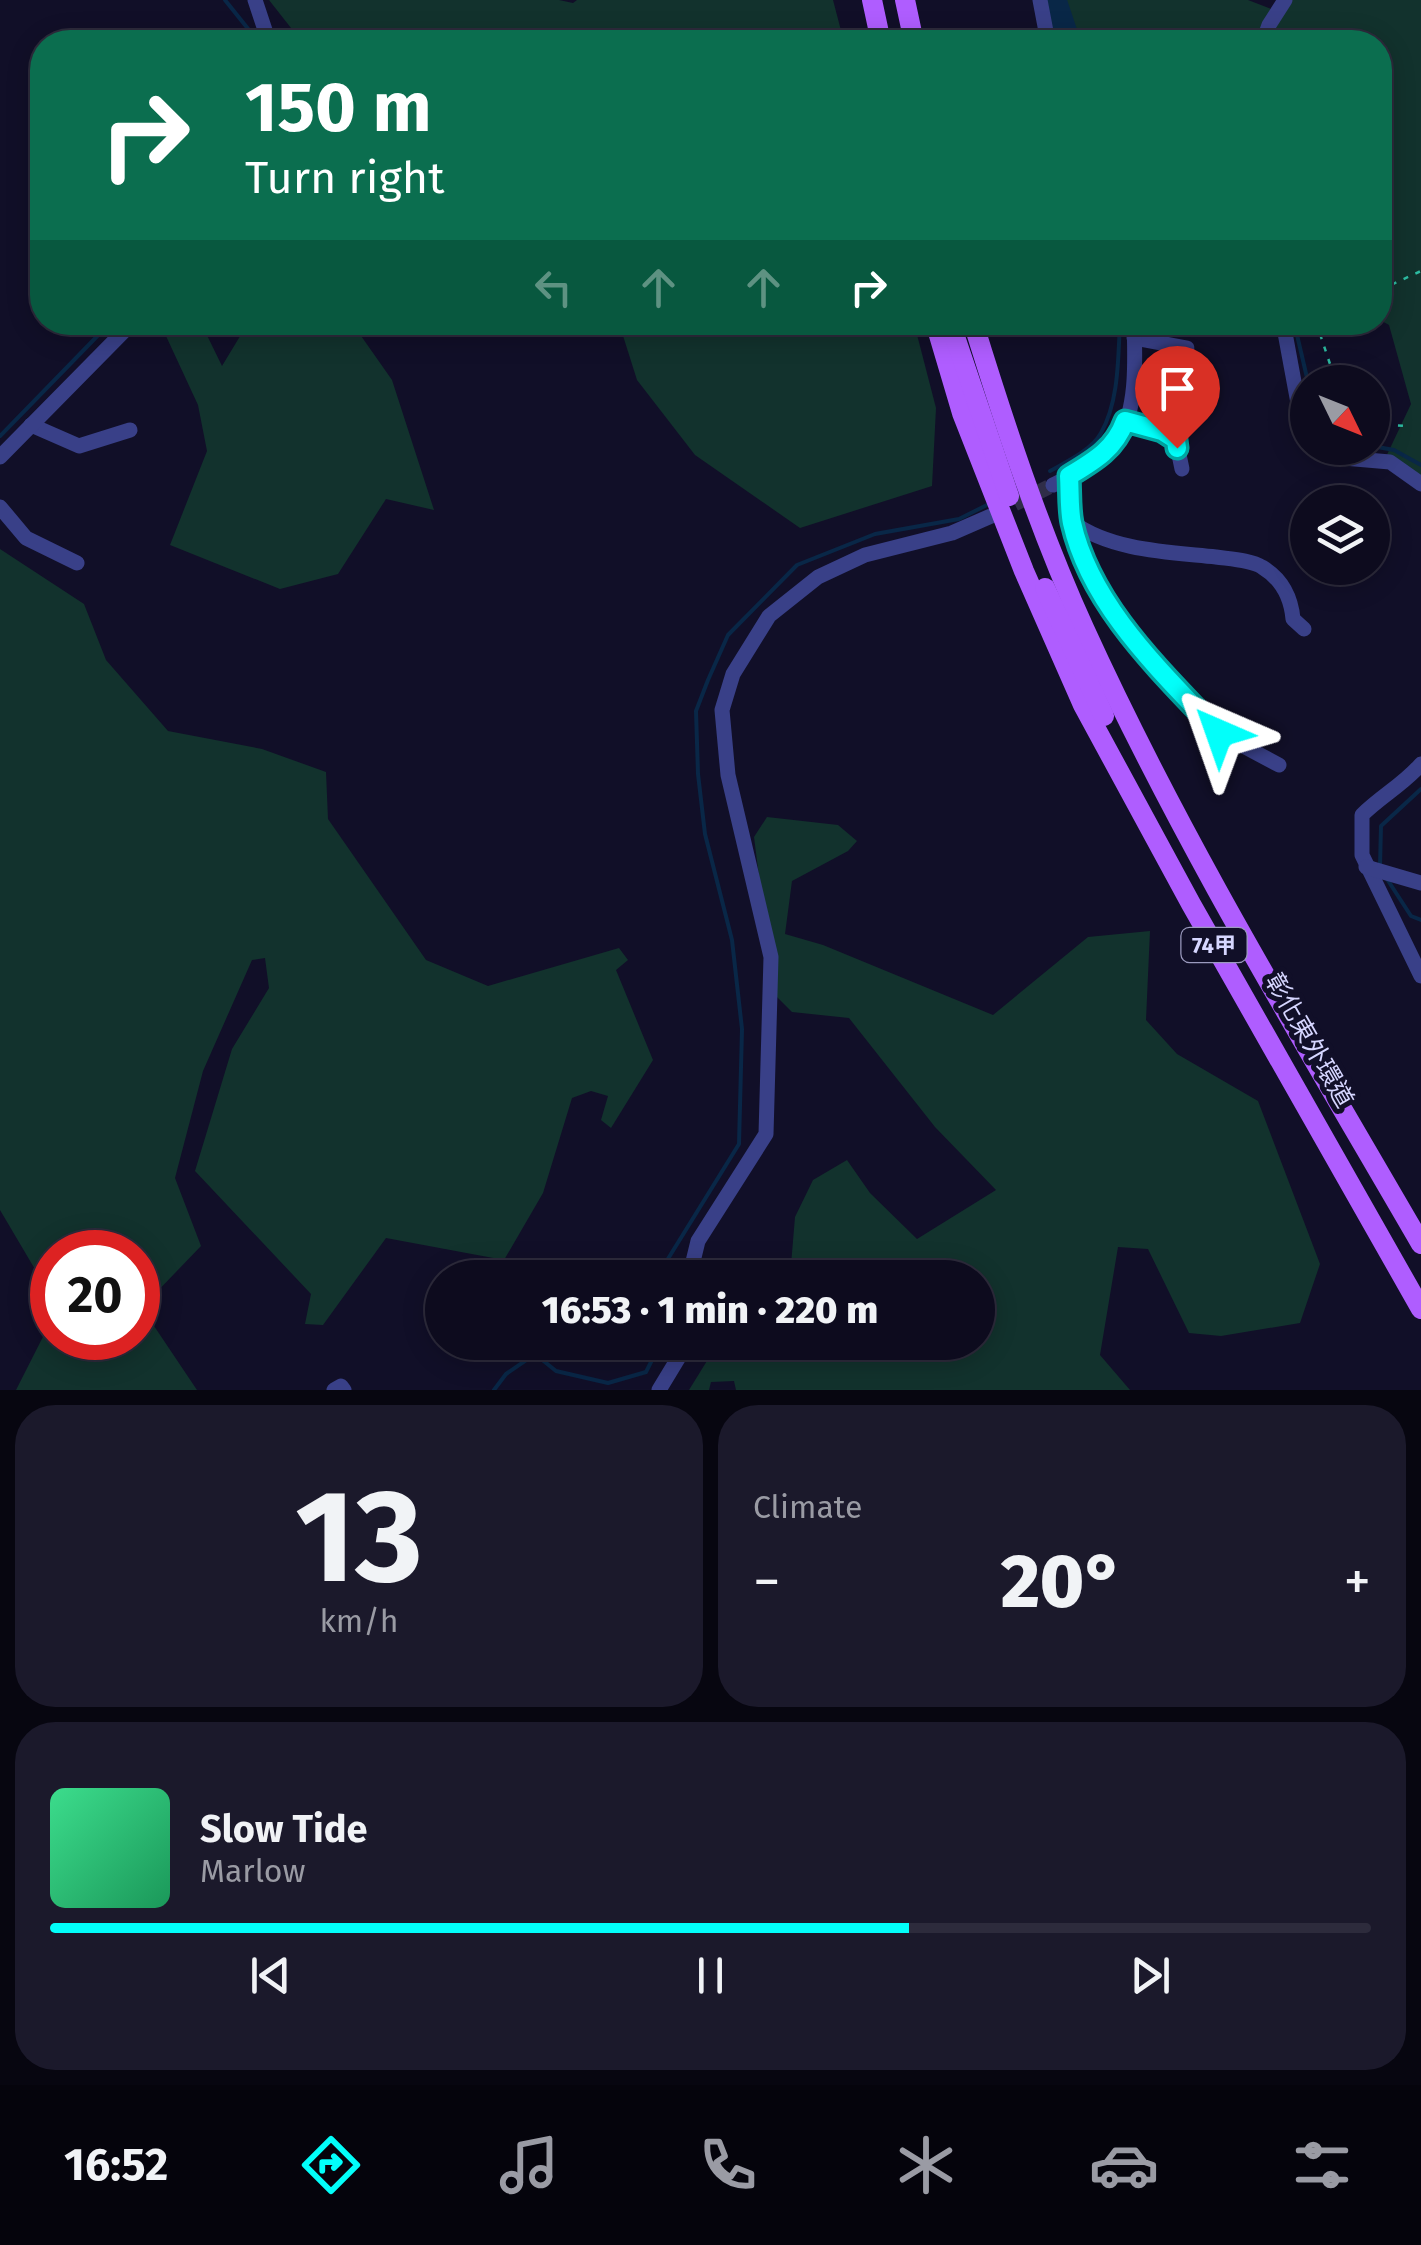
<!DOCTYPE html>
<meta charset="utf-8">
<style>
body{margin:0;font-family:"Fira Sans","Noto Sans TC",sans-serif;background:#1b192b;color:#f1f3f6;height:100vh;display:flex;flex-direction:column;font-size:38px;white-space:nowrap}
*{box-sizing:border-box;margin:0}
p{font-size:32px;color:#9a9ba4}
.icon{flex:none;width:55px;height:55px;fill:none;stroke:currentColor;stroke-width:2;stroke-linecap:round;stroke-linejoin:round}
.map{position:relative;height:1390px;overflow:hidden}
.details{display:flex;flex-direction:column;gap:15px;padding:15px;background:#070610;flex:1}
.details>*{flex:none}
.hud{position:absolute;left:30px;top:30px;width:1362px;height:305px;border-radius:40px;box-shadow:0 5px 25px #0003,0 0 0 2px #2d2b3c;background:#0b6e4f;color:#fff;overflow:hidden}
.needle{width:65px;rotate:133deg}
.fabs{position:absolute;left:1290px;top:365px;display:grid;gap:20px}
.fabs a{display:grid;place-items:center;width:100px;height:100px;border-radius:50%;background:#0d0b1e;box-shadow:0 5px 25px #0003,0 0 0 2px #2d2b3c;font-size:50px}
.speed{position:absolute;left:30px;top:1230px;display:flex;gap:20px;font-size:50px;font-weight:700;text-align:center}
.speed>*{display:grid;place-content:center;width:130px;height:130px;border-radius:50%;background:#0d0b1e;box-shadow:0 5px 25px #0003,0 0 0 2px #2d2b3c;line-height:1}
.speed .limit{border:15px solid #d22;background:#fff;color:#111}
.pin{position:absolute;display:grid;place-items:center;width:85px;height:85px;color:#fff;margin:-102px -42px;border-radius:50% 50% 50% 0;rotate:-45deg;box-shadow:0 0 10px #0007}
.pin .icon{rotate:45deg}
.me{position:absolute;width:110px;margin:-55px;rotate:317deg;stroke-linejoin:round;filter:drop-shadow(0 0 8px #0008)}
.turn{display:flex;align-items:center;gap:35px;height:210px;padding:0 50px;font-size:45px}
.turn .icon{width:130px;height:130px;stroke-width:2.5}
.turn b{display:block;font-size:70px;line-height:85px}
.lanes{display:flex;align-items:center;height:95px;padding:0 50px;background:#0003;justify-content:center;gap:50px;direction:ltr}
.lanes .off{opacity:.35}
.big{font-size:75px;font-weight:800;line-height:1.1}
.details .card{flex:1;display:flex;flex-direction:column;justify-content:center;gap:15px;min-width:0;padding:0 35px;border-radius:40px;background:#1b192b}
.details .dial{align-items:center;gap:0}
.dial b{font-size:130px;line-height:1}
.song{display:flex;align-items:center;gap:30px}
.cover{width:120px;height:120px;border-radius:15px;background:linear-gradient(135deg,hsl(150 70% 55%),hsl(150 70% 35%))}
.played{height:10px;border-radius:5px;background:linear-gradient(90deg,#02fffa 65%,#2d2b3c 65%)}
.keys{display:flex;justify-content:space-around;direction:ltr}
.heat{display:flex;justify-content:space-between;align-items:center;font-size:55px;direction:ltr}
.details .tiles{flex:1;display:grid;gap:15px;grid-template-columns:1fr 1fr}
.card:last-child{grid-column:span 2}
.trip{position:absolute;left:425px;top:1260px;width:570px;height:100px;border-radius:50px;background:#0d0b1e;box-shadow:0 5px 25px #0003,0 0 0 2px #2d2b3c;font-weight:800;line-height:100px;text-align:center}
.tab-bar{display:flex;height:160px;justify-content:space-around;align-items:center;background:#05040c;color:#9a9ba4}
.tab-bar .icon{width:70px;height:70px}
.tab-bar .current{color:#02fffa}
.tab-bar b{font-size:45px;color:#f1f3f6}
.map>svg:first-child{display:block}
</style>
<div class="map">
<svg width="1421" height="1390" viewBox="0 0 1421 1390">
<rect width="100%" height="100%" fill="#110f28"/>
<!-- green -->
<g fill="#12322d">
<polygon points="269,0 559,0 573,3 577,0 833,0 844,42 302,42"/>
<polygon points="1056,0 1248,0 1274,10 1287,0 1421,0 1421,485 1384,461 1411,404 1389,325 1380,320 1380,42 1058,42"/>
<polygon points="179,323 201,323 222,366 248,323 352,323 392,380 434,510 386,499 338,574 280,589 170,545 207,451 198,405 166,336"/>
<polygon points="619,323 914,323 936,408 932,486 800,528 695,455 637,380"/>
<polygon points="0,549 84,604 106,660 168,731 262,749 326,772 328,819 426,960 488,986 619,948 628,960 616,970 653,1060 611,1128 601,1120 608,1096 591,1091 572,1098 543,1193 504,1260 386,1238 323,1325 305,1324 311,1294 195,1171 232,1049 269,988 265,958 252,960 203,1071 175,1178 201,1246 150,1299 148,1317 197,1390 16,1390 52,1319 52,1338 138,1338 138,1252 52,1252 52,1298 0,1210"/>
<polygon points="767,817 838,825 857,841 848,851 792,881 785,934 823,945 993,1015 1088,937 1150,931 1146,1020 1177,1054 1258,1101 1320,1264 1300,1323 1221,1336 1189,1333 1148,1249 1118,1247 1100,1355 1130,1390 736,1390 734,1381 711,1382 709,1390 689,1390 718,1343 978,1342 978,1278 790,1277 795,1217 813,1180 847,1160 870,1193 917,1239 996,1190 935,1127 849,1018 792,1012 774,994 754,837"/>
</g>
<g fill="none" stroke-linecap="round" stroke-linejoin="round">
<!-- stream -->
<g stroke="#092747" stroke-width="4">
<polyline points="225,0 249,30 252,42"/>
<polyline points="1294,322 1308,382"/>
<polyline points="0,436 111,322"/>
<polyline points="1372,446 1394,450 1421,465"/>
<path d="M1050,471C1066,462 1092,450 1101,433C1119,401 1118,359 1120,322"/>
<polyline points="1380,866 1381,826 1421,789"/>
<polyline points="1387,879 1411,916 1421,920"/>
<polyline points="665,1278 666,1262 739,1144 742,1029 732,940 705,834 698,774 696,711 708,680 728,635 797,565 875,534 959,519 987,505"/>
<polyline points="494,1390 506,1374 535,1354 556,1371 608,1383 646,1372 661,1342"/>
</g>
<!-- river -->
<polyline stroke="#092747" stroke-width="25" points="1054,0 1068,42"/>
<!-- minor-tunnel -->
<polyline stroke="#2f2d48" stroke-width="15" stroke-dasharray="15 8" stroke-linecap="butt" points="994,514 1053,485"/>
<!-- path -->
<g stroke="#2dbca2" stroke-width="2.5" stroke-dasharray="5 8" stroke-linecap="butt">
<polyline points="1380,290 1421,271"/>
<polyline points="1316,322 1336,382"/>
<polyline points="1372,424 1408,426"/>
</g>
<!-- minor -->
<g stroke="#394088" stroke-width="15">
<polyline points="255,0 269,42"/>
<polyline points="1040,0 1048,42"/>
<polyline points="1263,42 1269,25 1285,0"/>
<polyline points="1283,322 1300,414 1308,429"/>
<polyline points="1134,338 1187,348"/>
<polyline points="1125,421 1162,431 1176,440 1182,469"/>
<polyline points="31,425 79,446 130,430"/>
<polyline points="1322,448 1332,457 1390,462 1421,484"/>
<polyline points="0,457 133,322"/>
<path d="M1069,477L1072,522C1112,551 1169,552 1216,557C1230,559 1251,560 1262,567C1282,579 1291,597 1293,619L1304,629"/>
<path d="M1053,485C1074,474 1105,460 1118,440C1138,408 1135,358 1134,322"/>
<polyline points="0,507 26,538 77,563"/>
<polyline points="1072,522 1088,568 1106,601 1167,676 1219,733 1279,765"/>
<path d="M1421,764C1404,784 1381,796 1362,815V855L1421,976"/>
<polyline points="1366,867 1421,883"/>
<polyline points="689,1278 698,1241 766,1134 771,957 728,775 722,710 733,674 769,616 818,577 865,555 952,533 991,516"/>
<polyline points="334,1390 341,1386 344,1390"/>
<polyline points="659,1390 688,1342"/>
</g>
<!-- major -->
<g stroke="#af5dff" stroke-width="20">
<polyline points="872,0 881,42"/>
<polyline points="905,0 914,42"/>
<polyline points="935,322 962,413 1024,571 1083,705 1191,904 1421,1309"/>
<polyline points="950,322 1009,496"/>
<path d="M973,322C1005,426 1039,529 1084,628C1181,841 1304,1042 1421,1244"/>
<polyline points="1045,588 1104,716"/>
</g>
</g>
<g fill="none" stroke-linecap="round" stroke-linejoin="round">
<defs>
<path id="route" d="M1177,448L1176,440L1162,431L1125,421C1115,449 1094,461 1069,476C1070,492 1069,509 1072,523C1091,607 1163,673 1219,733"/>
</defs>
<!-- route casing -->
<use href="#route" stroke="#01a6a2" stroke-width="25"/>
<!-- route -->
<use href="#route" stroke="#02fffa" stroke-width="18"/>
</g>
<g text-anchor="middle" stroke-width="10" stroke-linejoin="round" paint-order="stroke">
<!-- shield labels -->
<rect fill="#110f28" stroke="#9b9abe" stroke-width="2.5" x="1181.5" y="928" width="65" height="34" rx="8"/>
<g font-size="22" font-weight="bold" fill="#d6d6ff">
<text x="1214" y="953">74甲</text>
</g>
<!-- street labels -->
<g font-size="25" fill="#d6d6ff" stroke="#110f28">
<text transform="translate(1310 1040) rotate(60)" y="9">彰化東外環道</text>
</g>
</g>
</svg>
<div class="fabs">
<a><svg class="needle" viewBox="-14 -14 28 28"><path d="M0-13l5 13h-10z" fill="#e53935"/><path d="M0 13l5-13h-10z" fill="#9a9ba4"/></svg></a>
<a><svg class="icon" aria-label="layers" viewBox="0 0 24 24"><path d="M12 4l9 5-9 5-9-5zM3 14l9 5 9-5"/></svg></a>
</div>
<div class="speed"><div class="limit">20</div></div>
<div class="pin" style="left:1177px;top:448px;background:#d93025"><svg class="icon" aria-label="arrive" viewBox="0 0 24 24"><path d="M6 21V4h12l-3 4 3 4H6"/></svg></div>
<svg class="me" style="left:1219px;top:733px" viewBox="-20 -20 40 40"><path d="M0-17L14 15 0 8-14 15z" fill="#02fffa" stroke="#fff" stroke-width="4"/></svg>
<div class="trip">16:53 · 1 min · 220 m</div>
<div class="hud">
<div class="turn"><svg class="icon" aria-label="right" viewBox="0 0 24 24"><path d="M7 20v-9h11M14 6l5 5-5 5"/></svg><div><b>150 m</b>Turn right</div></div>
<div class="lanes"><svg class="icon off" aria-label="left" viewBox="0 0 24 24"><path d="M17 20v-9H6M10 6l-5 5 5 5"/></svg><svg class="icon off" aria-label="ahead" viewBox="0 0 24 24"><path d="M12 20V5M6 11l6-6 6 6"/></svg><svg class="icon off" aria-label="ahead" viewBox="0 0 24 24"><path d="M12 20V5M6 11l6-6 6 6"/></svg><svg class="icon" aria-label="right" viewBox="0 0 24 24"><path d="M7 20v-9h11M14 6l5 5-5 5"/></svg></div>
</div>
</div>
<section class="details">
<div class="tiles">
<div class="card dial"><b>13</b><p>km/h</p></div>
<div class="card"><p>Climate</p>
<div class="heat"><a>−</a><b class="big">20°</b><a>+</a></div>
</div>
<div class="card">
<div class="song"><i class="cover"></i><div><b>Slow Tide</b><p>Marlow</p></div></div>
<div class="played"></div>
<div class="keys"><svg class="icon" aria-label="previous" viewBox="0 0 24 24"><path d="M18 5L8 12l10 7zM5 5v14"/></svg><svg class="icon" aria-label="pause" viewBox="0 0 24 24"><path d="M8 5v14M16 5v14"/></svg><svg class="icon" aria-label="next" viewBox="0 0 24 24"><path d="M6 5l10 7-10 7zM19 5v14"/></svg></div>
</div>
</div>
</section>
<nav class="tab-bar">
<b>16:52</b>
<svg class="icon current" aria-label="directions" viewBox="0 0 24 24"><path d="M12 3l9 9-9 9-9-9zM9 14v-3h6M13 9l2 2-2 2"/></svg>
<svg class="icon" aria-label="music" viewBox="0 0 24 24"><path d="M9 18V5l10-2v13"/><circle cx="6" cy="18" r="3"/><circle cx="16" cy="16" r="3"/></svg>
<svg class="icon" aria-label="phone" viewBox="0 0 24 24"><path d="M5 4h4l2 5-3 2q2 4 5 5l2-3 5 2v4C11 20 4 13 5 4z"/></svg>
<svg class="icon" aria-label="climate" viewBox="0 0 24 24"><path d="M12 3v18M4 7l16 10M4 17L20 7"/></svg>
<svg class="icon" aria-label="car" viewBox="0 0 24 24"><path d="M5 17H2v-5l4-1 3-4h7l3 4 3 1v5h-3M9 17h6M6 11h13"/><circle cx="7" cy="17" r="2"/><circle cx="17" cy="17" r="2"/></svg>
<svg class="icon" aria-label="filters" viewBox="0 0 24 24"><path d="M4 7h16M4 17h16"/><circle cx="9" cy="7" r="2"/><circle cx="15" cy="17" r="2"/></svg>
</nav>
